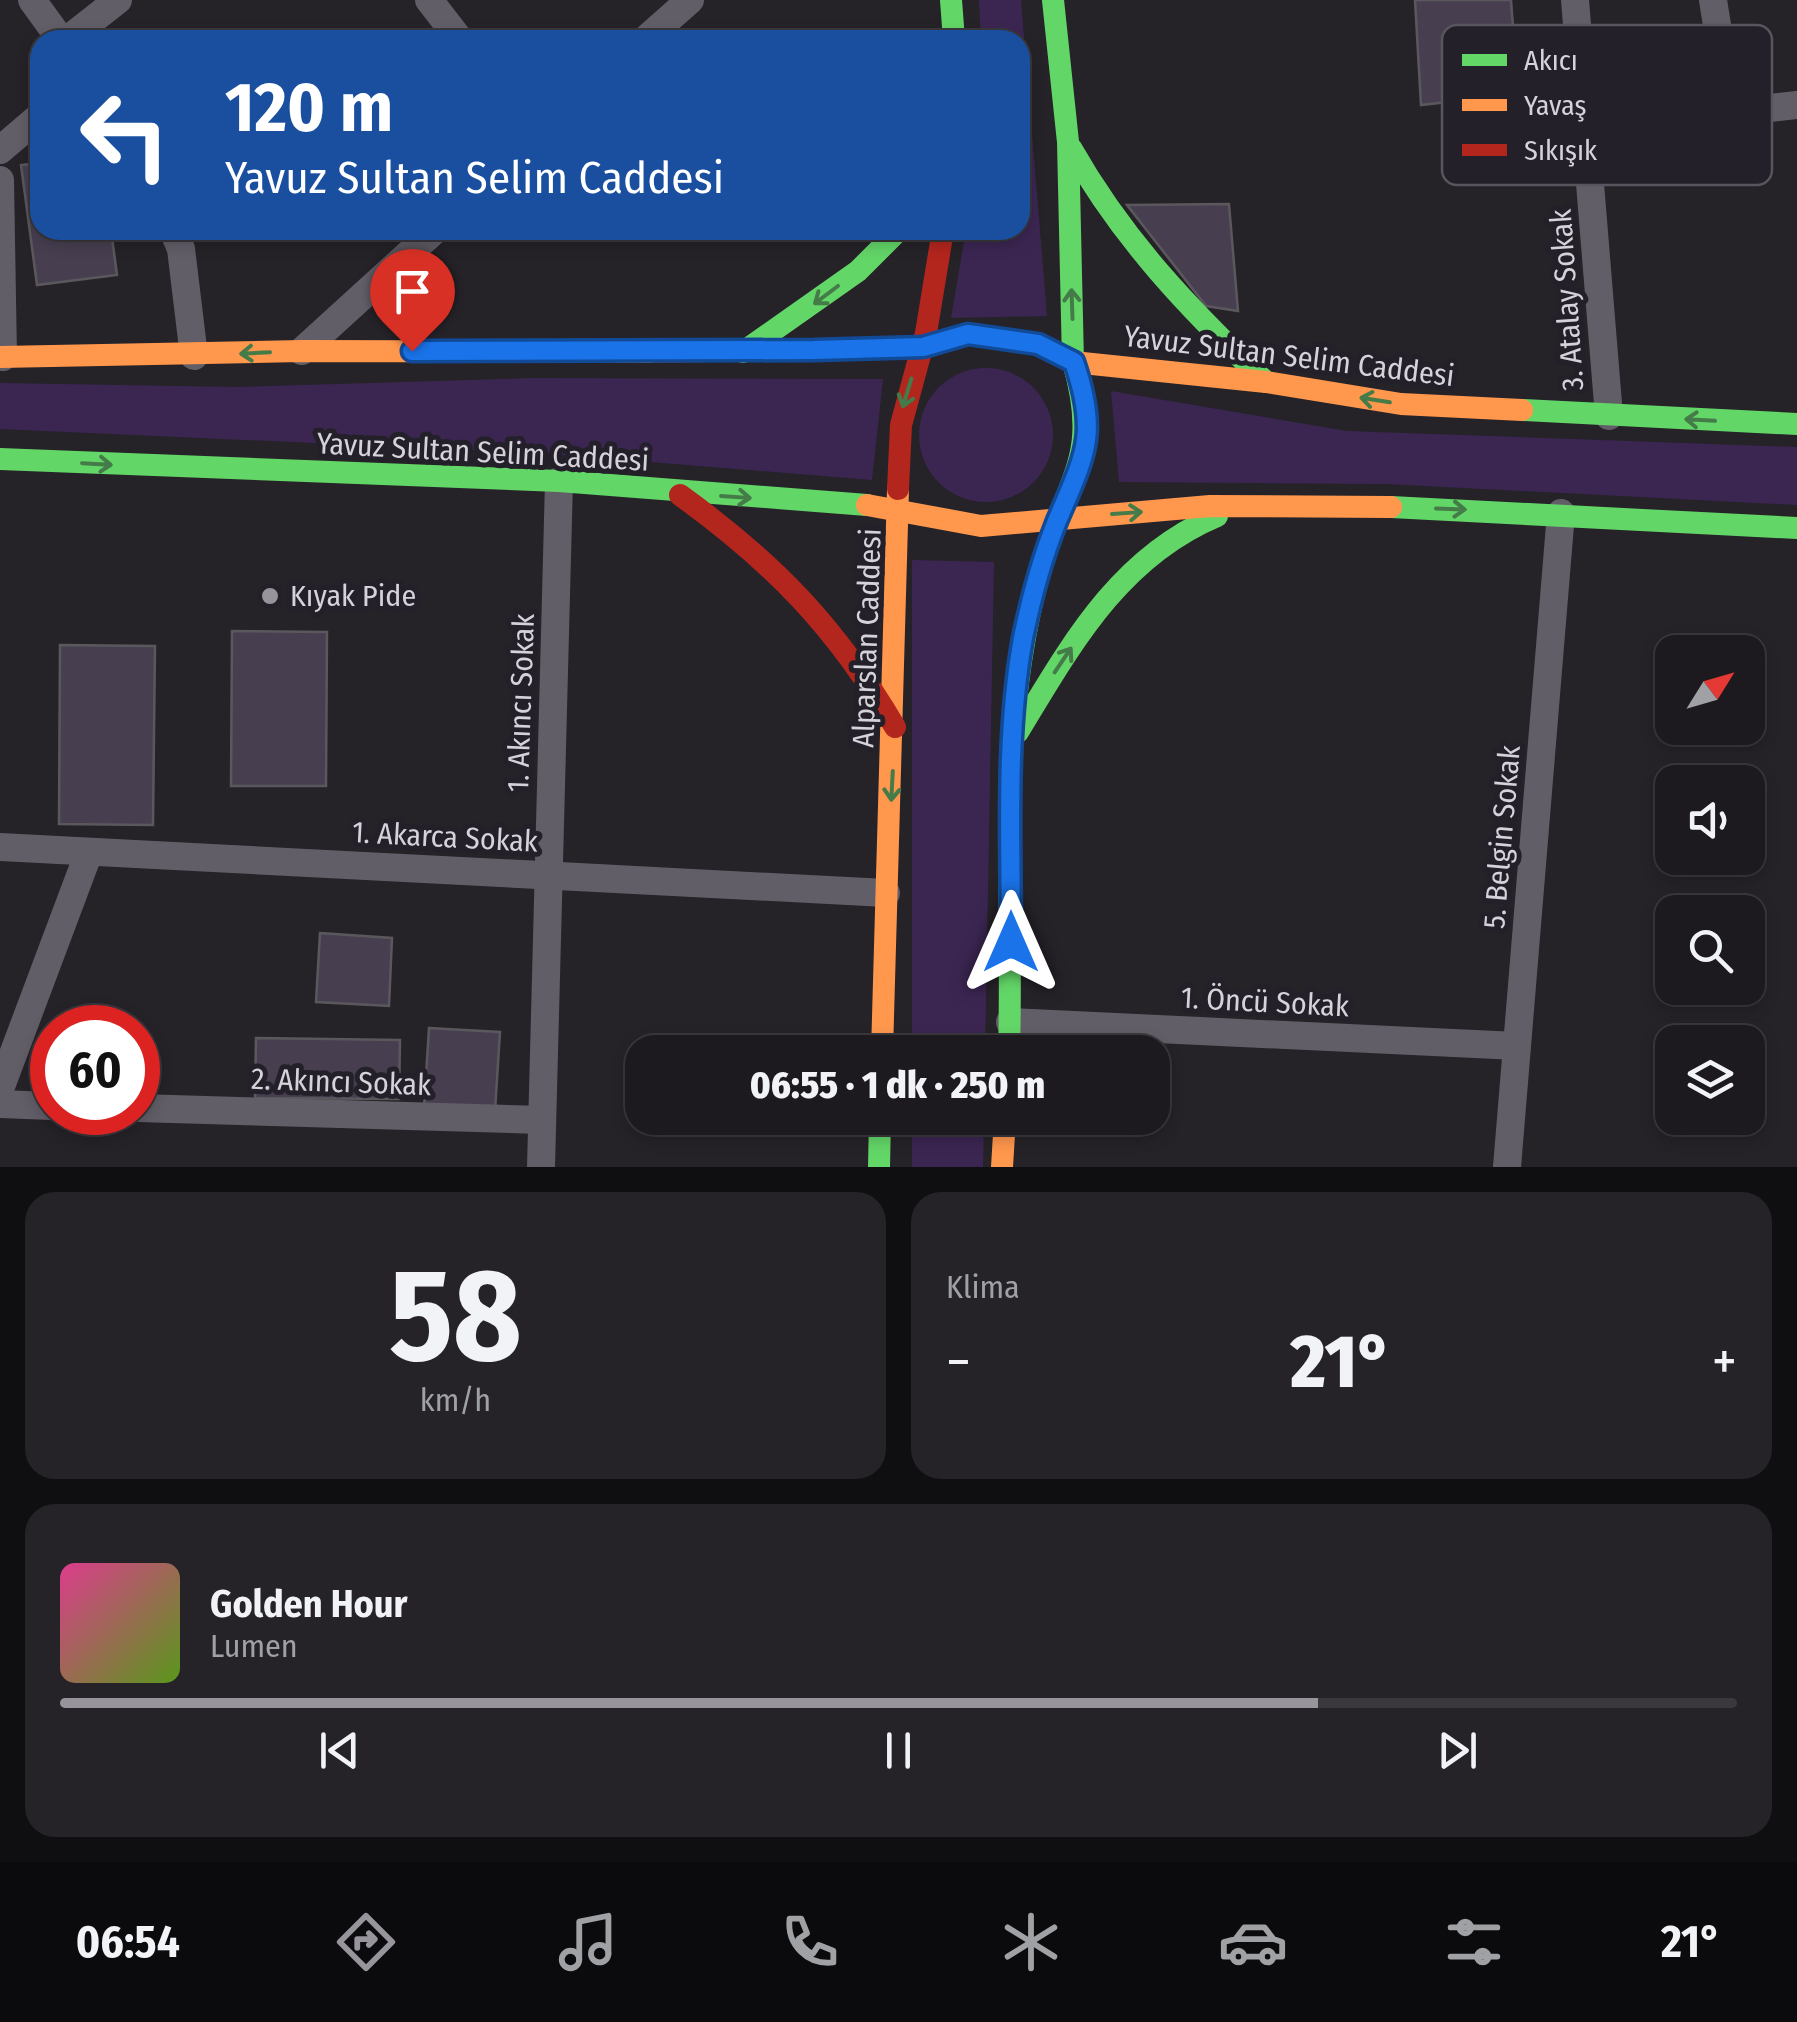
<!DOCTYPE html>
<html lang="tr">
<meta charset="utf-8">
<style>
body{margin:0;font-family:"Fira Sans Condensed",sans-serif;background:#252327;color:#f1f3f6;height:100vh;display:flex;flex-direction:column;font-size:38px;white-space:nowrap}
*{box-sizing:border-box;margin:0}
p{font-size:32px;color:#a0a1a4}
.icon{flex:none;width:55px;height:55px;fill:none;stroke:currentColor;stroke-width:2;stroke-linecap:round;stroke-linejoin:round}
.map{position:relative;height:1167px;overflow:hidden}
.panel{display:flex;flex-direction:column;gap:25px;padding:25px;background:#0f0e10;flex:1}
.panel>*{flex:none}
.guide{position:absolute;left:30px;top:30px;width:1000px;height:210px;border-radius:30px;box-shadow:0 5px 15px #0003,0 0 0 2px #3a383c;background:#1a4fa0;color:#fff;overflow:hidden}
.needle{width:65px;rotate:53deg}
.fabs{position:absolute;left:1655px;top:635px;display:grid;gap:20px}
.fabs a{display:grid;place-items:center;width:110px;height:110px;border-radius:20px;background:#1c1a1e;box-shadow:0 5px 15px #0003,0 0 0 2px #3a383c;font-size:50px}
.speed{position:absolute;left:30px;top:1005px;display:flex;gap:20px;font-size:50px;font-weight:700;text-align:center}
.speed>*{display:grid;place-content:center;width:130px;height:130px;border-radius:50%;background:#1c1a1e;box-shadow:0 5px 15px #0003,0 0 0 2px #3a383c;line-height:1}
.speed .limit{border:15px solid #d22;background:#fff;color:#111}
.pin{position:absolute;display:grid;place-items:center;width:85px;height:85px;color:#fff;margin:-102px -42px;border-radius:50% 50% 50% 0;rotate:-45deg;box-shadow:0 0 10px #0007}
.pin .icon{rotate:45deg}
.me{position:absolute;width:110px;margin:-55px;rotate:0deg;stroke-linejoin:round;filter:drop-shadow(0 0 8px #0008)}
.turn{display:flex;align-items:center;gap:35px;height:210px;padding:0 30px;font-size:45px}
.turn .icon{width:130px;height:130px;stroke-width:2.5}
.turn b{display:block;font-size:70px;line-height:85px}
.big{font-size:75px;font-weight:800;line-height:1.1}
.panel .card{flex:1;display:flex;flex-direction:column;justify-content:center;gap:15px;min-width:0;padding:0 35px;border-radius:30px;background:#252327}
.panel .dial{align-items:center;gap:0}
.dial b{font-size:130px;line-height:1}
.song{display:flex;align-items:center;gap:30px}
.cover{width:120px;height:120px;border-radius:15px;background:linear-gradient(135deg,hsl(330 70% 55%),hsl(90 70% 35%))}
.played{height:10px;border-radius:5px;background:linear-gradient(90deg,#97949b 75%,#3a383c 75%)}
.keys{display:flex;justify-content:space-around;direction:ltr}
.heat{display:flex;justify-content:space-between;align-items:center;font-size:55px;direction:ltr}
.panel .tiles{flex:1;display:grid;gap:25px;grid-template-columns:1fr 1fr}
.card:last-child{grid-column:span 2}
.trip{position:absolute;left:625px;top:1035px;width:545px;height:100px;border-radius:30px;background:#1c1a1e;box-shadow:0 5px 15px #0003,0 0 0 2px #3a383c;font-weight:800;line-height:100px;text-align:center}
.dock{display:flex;height:160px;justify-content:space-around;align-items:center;background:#0b0a0c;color:#a0a1a4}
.dock .icon{width:70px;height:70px}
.dock .active{color:#97949b}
.dock b{font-size:45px;color:#f1f3f6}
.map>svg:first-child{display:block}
</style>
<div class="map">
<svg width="1797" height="1167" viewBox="0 0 1797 1167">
<rect width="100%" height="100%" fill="#252228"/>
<!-- green -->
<g fill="#3b2652">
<polygon points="979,0 1021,0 1047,316 951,318 966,230 1020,230 1020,40 981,40"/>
<circle cx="986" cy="435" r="67"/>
<polygon points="531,378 883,379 872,480 538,453 0,429 0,383 238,387"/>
<polygon points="1111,391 1347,431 1797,447 1797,505 1386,484 1119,482"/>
<polygon points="912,560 994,562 985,1052 912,1052"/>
<polygon points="912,1118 984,1118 983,1167 912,1167"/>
</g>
<!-- building -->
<g fill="#473f50" stroke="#5b585d" stroke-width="2.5">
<polygon points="1415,0 1511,0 1518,94 1421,105"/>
<polygon points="40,163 40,230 111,230 117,275 37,285 21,165"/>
<polygon points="1229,204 1238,311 1206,306 1127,205"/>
<polygon points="232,631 327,632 326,786 231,786"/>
<polygon points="60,645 155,646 153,825 59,824"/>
<polygon points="320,933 392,938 389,1006 316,1002"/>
<polygon points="429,1028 500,1032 495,1111 424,1107"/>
<polygon points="256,1038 400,1040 399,1099 255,1098"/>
</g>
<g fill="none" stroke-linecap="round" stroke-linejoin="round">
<!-- street -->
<g stroke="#625e68" stroke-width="28">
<polyline points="32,0 61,40"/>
<polyline points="429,0 460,40"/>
<polyline points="1575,0 1609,416"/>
<polyline points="1713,0 1731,112"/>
<polyline points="67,40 118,0"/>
<polyline points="645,40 690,0"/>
<polyline points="1587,128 1797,105"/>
<polyline points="0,150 40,116"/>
<polyline points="0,180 3,357"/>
<polyline points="173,230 181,249 194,356"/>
<polyline points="302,351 435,230"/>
<polyline points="0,847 886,893"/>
<polyline points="1010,1022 1517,1046"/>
<polyline points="0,1089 89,852"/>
<polyline points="0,1104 52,1106"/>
<polyline points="138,1108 542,1120"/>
<polyline points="541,1167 559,481"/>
<polyline points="1507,1167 1561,513"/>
</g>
<!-- fast -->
<g stroke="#63d668" stroke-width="22">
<polyline points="951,0 954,40"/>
<path d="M1071,148C1123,240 1190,310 1266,382"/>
<polyline points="743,352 858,271 899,230"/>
<polyline points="1522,410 1797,424"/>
<polyline points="0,459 559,481 867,505"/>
<polyline points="1391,507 1797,528"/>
<path d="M1018,732C1071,645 1119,557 1217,516"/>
<path d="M1009,1052C1014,886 994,713 1046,552C1072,471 1099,452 1073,362L1068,142L1053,0"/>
<polyline points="879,1167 880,1118"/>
</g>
<!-- slow -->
<g stroke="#ff974d" stroke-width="22">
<polyline points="994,338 1038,344 1073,362 1266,382 1401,404 1522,410"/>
<polyline points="0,357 302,351 655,352"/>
<polyline points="867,505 981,526 1210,506 1391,507"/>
<polyline points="882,1052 898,489"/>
<polyline points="1002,1167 1005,1118"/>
</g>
<!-- jam -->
<g stroke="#b3261e" stroke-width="22">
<polyline points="655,352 923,347 968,334 994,338"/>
<polyline points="898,489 901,425 926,333 943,230"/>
<path d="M680,495C774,563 836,627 895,727"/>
</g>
</g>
<!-- one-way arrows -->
<defs><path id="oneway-shaft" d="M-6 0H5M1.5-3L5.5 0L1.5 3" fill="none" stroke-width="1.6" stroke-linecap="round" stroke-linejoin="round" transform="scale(2.5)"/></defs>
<g stroke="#447b49">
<use href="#oneway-shaft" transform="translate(826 295) rotate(143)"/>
<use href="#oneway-shaft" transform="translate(1072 304) rotate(-92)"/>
<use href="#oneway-shaft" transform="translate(255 353) rotate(177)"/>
<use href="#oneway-shaft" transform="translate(907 393) rotate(107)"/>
<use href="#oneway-shaft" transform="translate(1375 400) rotate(-171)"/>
<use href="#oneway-shaft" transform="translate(1700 420) rotate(-177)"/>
<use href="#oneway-shaft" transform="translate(97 464) rotate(3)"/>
<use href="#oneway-shaft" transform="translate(736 497) rotate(4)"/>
<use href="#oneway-shaft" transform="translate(1451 509) rotate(2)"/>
<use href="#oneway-shaft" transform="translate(1127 513) rotate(-4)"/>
<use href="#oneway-shaft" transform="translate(1063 660) rotate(-56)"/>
<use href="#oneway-shaft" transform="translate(892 786) rotate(93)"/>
</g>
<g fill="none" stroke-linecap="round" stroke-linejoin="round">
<defs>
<path id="route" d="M412,351L814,350L923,347L968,334L1038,344L1074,362C1099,435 1085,455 1057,521C1042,558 1031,599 1023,638C1005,737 1011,842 1011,942"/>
</defs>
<!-- route casing -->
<use href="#route" stroke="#114b97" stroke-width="25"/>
<!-- route -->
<use href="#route" stroke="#1a73e8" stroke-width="18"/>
</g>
<!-- markers -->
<circle fill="#97949b" stroke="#24202a" stroke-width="4" cx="270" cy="596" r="10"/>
<g text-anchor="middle" stroke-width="10" stroke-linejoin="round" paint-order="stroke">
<!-- street labels -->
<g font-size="30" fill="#d5d2d9" stroke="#24202a">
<text transform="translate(1567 300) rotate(-94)" y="10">3. Atalay Sokak</text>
<text transform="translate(1289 356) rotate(7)" y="10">Yavuz Sultan Selim Caddesi</text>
<text transform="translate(483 452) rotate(3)" y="10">Yavuz Sultan Selim Caddesi</text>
<text transform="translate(867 638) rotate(-88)" y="10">Alparslan Caddesi</text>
<text transform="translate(521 703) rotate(-88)" y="10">1. Akıncı Sokak</text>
<text transform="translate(445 837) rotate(3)" y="10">1. Akarca Sokak</text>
<text transform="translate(1502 837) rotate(-85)" y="10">5. Belgin Sokak</text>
<text transform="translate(1265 1002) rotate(3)" y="10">1. Öncü Sokak</text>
<text transform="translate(341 1082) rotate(2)" y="10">2. Akıncı Sokak</text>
</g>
<!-- poi labels -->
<g font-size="30" fill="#d5d2d9" stroke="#24202a" text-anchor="start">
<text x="290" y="606">Kıyak Pide</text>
</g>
</g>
<!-- legend -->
<rect x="1442" y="25" width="330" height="160" rx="15" fill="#24202a" stroke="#59555f" stroke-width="2.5"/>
<rect x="1462" y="54" width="45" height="12" fill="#63d668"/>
<rect x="1462" y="99" width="45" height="12" fill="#ff974d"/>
<rect x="1462" y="144" width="45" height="12" fill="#b3261e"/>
<g font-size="28" fill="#d5d2d9">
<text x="1524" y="70">Akıcı</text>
<text x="1524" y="115">Yavaş</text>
<text x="1524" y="160">Sıkışık</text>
</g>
</svg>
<div class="fabs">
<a><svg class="needle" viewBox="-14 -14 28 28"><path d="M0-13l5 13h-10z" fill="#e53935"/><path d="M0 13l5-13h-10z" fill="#a0a1a4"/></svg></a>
<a><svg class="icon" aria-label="sound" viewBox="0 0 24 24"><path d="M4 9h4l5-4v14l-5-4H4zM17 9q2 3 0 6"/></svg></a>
<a><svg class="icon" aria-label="search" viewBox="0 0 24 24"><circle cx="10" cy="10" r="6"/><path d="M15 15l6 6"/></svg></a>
<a><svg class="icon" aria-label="layers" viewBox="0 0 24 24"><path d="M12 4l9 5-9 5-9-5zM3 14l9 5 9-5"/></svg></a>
</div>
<div class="speed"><div class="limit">60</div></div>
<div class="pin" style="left:412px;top:351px;background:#d93025"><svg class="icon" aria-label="arrive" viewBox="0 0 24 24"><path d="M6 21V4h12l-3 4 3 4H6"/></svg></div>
<svg class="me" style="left:1011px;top:942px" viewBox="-20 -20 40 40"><path d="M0-17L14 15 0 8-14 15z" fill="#1a73e8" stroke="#fff" stroke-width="4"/></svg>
<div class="trip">06:55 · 1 dk · 250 m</div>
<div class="guide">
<div class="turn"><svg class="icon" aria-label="left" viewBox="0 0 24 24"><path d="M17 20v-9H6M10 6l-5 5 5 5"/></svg><div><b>120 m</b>Yavuz Sultan Selim Caddesi</div></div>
</div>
</div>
<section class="panel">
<div class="tiles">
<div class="card dial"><b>58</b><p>km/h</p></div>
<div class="card"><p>Klima</p>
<div class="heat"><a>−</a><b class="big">21°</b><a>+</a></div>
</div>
<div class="card">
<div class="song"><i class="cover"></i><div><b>Golden Hour</b><p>Lumen</p></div></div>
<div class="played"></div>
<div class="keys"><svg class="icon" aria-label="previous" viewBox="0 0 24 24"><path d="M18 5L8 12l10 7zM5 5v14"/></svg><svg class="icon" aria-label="pause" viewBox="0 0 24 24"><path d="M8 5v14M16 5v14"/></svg><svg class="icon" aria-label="next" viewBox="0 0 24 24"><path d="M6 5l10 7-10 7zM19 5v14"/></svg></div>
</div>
</div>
</section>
<nav class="dock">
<b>06:54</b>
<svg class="icon active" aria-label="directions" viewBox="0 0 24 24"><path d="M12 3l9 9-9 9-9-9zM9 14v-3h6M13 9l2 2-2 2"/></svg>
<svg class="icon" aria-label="music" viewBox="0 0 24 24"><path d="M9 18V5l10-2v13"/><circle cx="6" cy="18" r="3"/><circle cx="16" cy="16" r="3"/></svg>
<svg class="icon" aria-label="phone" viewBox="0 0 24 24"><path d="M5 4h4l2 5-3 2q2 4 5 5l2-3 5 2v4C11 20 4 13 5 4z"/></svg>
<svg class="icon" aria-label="climate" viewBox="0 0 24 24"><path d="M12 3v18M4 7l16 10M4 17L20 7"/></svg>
<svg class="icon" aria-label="car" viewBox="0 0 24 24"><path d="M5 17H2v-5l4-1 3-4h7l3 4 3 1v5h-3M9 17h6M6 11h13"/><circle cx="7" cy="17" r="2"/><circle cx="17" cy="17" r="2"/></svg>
<svg class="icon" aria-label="filters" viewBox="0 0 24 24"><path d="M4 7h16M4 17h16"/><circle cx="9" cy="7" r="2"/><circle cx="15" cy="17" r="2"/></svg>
<b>21°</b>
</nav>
